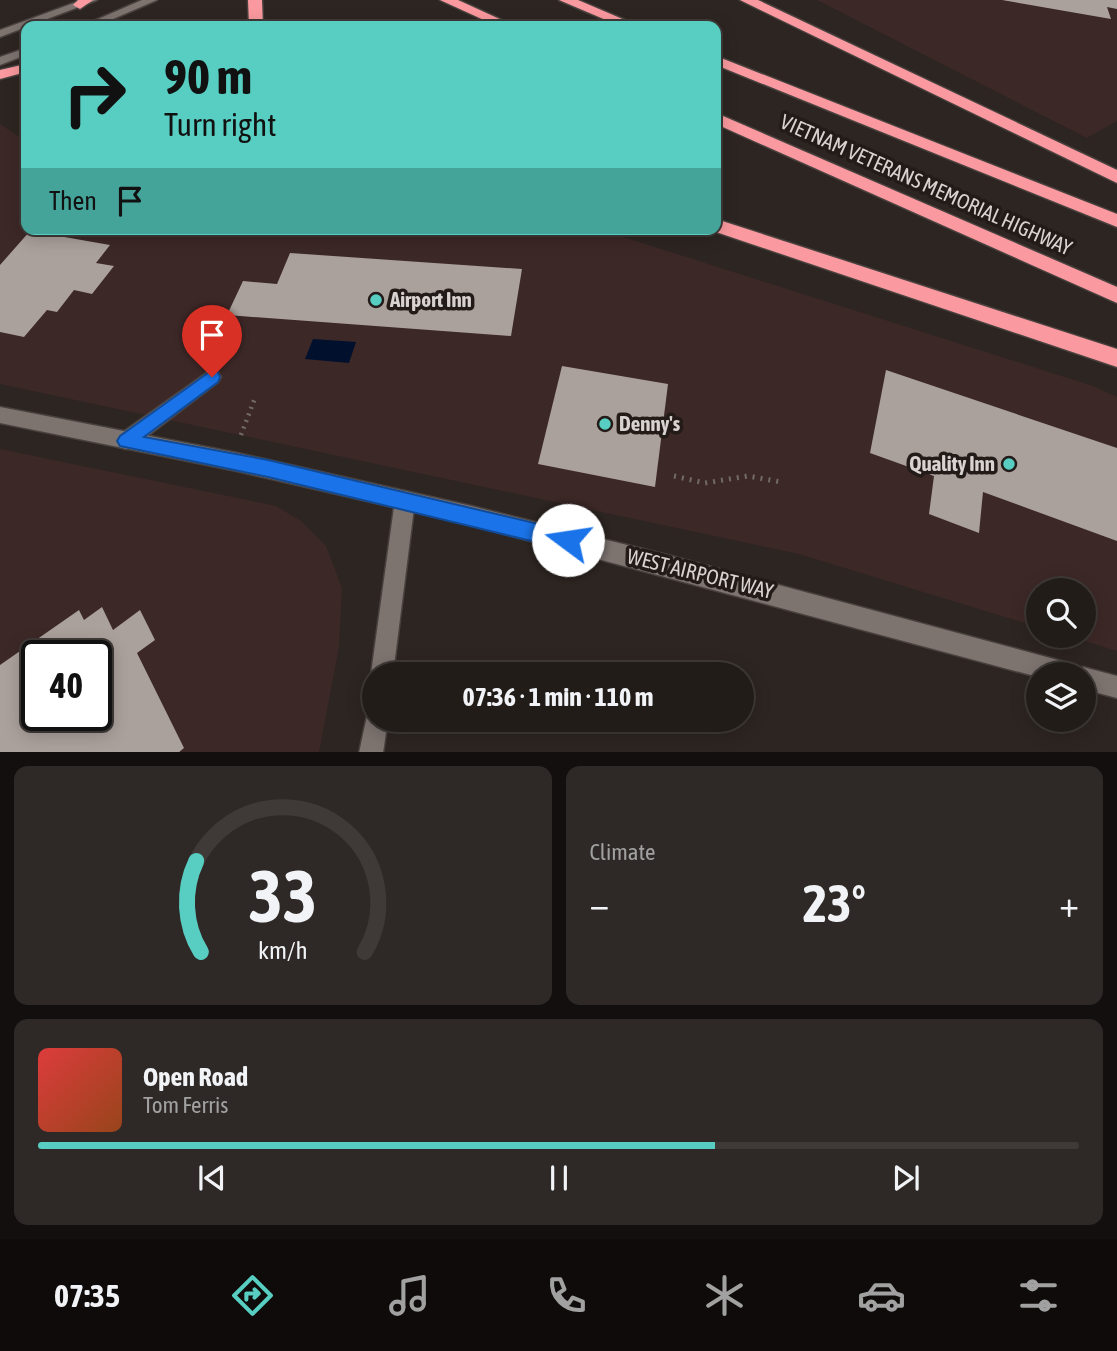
<!DOCTYPE html>
<meta charset="utf-8">
<style>
body{margin:0;font-family:"Asap Condensed",sans-serif;background:#2e2926;color:#f1f3f6;height:100vh;display:flex;flex-direction:column;font-size:26px;white-space:nowrap}
*{box-sizing:border-box;margin:0}
p{font-size:23px;color:#a2a1a2}
.icon{flex:none;width:38px;height:38px;fill:none;stroke:currentColor;stroke-width:2;stroke-linecap:round;stroke-linejoin:round}
.map{position:relative;height:752px;overflow:hidden}
.drawer{display:flex;flex-direction:column;gap:14px;padding:14px;background:#130f0e;flex:1}
.drawer>*{flex:none}
.hud{position:absolute;left:21px;top:21px;width:700px;height:214px;border-radius:14px;box-shadow:0 4px 18px #0003,0 0 0 2px #3f3a38;background:#57cec1;color:#111;overflow:hidden}
.fabs{position:absolute;left:1026px;top:578px;display:grid;gap:14px}
.fabs a{display:grid;place-items:center;width:70px;height:70px;border-radius:50%;background:#221c19;box-shadow:0 4px 18px #0003,0 0 0 2px #3f3a38;font-size:35px}
.speed{position:absolute;left:21px;top:640px;display:flex;gap:14px;font-size:35px;font-weight:700;text-align:center}
.speed>*{display:grid;place-content:center;width:91px;height:91px;border-radius:50%;background:#221c19;box-shadow:0 4px 18px #0003,0 0 0 2px #3f3a38;line-height:1}
.speed .limit{border:4px solid #111;border-radius:10px;background:#fff;color:#111}
.pin{position:absolute;display:grid;place-items:center;width:60px;height:60px;color:#fff;margin:-72px -30px;border-radius:50% 50% 50% 0;rotate:-45deg;box-shadow:0 0 7px #0007}
.pin .icon{rotate:45deg}
.me{position:absolute;width:77px;margin:-38px;rotate:284deg;stroke-linejoin:round;filter:drop-shadow(0 0 5px #0008)}
.turn{display:flex;align-items:center;gap:24px;height:147px;padding:0 28px;font-size:32px}
.turn .icon{width:91px;height:91px;stroke-width:2.5}
.turn b{display:block;font-size:49px;line-height:60px}
.then{display:flex;align-items:center;height:66px;padding:0 28px;background:#0003;gap:14px;font-size:26px}
.big{font-size:52px;font-weight:700;line-height:1.1}
.drawer .card{flex:1;display:flex;flex-direction:column;justify-content:center;gap:10px;min-width:0;padding:0 24px;border-radius:14px;background:#2e2926}
.drawer .dial{align-items:center;gap:0}
.dial svg{height:182px;overflow:visible;fill:none;stroke:#3f3a38;stroke-width:7;stroke-linecap:round;text-anchor:middle}
.dial text{fill:#f1f3f6;stroke:none}
.song{display:flex;align-items:center;gap:21px}
.cover{width:84px;height:84px;border-radius:10px;background:linear-gradient(135deg,hsl(0 70% 55%),hsl(20 70% 35%))}
.played{height:7px;border-radius:4px;background:linear-gradient(90deg,#57cec1 65%,#3f3a38 65%)}
.keys{display:flex;justify-content:space-around;direction:ltr}
.heat{display:flex;justify-content:space-between;align-items:center;font-size:38px;direction:ltr}
.drawer .tiles{flex:1;display:grid;gap:14px;grid-template-columns:1fr 1fr}
.card:last-child{grid-column:span 2}
.trip{position:absolute;left:362px;top:662px;width:392px;height:70px;border-radius:35px;background:#221c19;box-shadow:0 4px 18px #0003,0 0 0 2px #3f3a38;font-weight:700;line-height:70px;text-align:center}
.tab-bar{display:flex;height:112px;justify-content:space-around;align-items:center;background:#0e0b0a;color:#a2a1a2}
.tab-bar .icon{width:49px;height:49px}
.tab-bar .selected{color:#57cec1}
.tab-bar b{font-size:32px;color:#f1f3f6}
.map>svg:first-child{display:block}
</style>
<div class="map">
<svg width="1117" height="753" viewBox="0 0 1117 753">
<rect width="100%" height="100%" fill="#2d2521"/>
<!-- commercial -->
<g fill="#3c2827" fill-rule="evenodd">
<polygon points="817,0 1117,0 1117,121 1087,138"/>
<polygon points="0,124 26,141 26,229 598,229 1093,386 1117,397 1117,651 1065,635 1083,635 1083,590 1038,590 1038,627 799,554 0,384"/>
<path d="M0,449L276,506L301,521L326,546L342,588L339,647L319,752H0ZM37,656H96V716H37Z"/>
</g>
<!-- water -->
<polygon fill="#01102d" points="313,339 356,342 349,363 305,359"/>
<!-- building -->
<g fill="#aaa09c" fill-rule="evenodd">
<polygon points="1002,0 1117,0 1117,9 1107,7 1111,19"/>
<polygon points="30,231 110,245 96,263 114,266 92,294 74,290 57,312 47,310 24,337 0,332 0,265"/>
<polygon points="290,253 522,269 511,336 227,315 243,281 277,284"/>
<polygon points="562,366 668,384 655,487 538,464"/>
<polygon points="886,370 1117,448 1117,541 983,492 979,533 929,514 934,476 870,453"/>
<path d="M102,607L113,630L140,610L155,640L137,653L184,748L178,753H0V665L79,610L84,620ZM37,656H96V716H37Z"/>
</g>
<g fill="none" stroke-linecap="round" stroke-linejoin="round">
<defs>
<polygon id="lane" points="212,369 218,372 221,377 218,382 133,447 126,449 119,447 117,441 119,435"/>
<g id="street">
<polygon points="405,491 412,493 415,500 393,674 374,674 374,682 371,674 395,500 398,493"/>
<polygon points="374,708 374,719 388,719 383,753 359,753 368,711"/>
</g>
<g id="secondary">
<polygon points="82,0 97,0 0,37 0,30"/>
<polygon points="142,0 157,0 97,26 82,26"/>
<polygon points="26,48 26,55 0,65 0,57"/>
<polygon points="0,407 237,453 471,506 671,556 1069,663 1078,669 1083,667 1117,676 1117,698 1083,689 1083,674 1038,674 1038,677 471,525 237,471 0,423"/>
</g>
<g id="highway">
<polygon points="78,0 93,0 80,9 73,5"/>
<polygon points="248,0 262,0 263,26 249,26"/>
<polygon points="440,0 458,0 515,26 497,26"/>
<polygon points="559,0 578,0 639,26 620,26"/>
<polygon points="740,0 758,0 1117,170 1117,183"/>
<polygon points="716,56 1117,214 1117,227 716,65"/>
<polygon points="26,64 26,72 0,79 0,70"/>
<polygon points="716,113 1117,287 1117,303 716,124"/>
<polygon points="716,219 1117,349 1117,367 710,230 716,229"/>
</g>
</defs>
<!-- lane casing -->
<use href="#lane" stroke="#48413e" stroke-width="3"/>
<!-- street casing -->
<use href="#street" stroke="#48413e" stroke-width="3"/>
<!-- secondary casing -->
<use href="#secondary" stroke="#48413e" stroke-width="3"/>
<!-- highway casing -->
<use href="#highway" stroke="#48413e" stroke-width="3"/>
<!-- path-far1 -->
<polyline stroke="#716a67" stroke-width="4.5" stroke-dasharray="2 5" stroke-linecap="butt" points="241,435 255,398"/>
<!-- path -->
<polyline stroke="#716a67" stroke-width="5" stroke-dasharray="2 6" stroke-linecap="butt" points="674,476 705,483 748,476 781,482"/>
<!-- lane -->
<use href="#lane" fill="#7d7470" fill-rule="evenodd"/>
<!-- street -->
<use href="#street" fill="#7d7470" fill-rule="evenodd"/>
<!-- secondary -->
<use href="#secondary" fill="#7d7470" fill-rule="evenodd"/>
<!-- highway -->
<use href="#highway" fill="#fa999f" fill-rule="evenodd"/>
</g>
<!-- route -->
<polygon fill="#1a73e8" stroke="#114b97" stroke-width="2" points="212,370 218,372 220,377 218,382 144,437 268,460 568,531 574,534 577,540 574,547 568,550 268,477 120,446 117,441 120,436"/>
<!-- markers -->
<g fill="#57cec1" stroke="#231b18" stroke-width="2.5">
<circle cx="376" cy="300" r="7"/>
<circle cx="605" cy="424" r="7"/>
<circle cx="1009" cy="464" r="7"/>
</g>
<g text-anchor="middle" stroke-width="7" stroke-linejoin="round" paint-order="stroke">
<!-- street labels -->
<g font-size="21" fill="#d8d2d0" stroke="#231b18">
<text transform="translate(926 185) rotate(24)" y="7">VIETNAM VETERANS MEMORIAL HIGHWAY</text>
<text transform="translate(700 574) rotate(14)" y="7">WEST AIRPORT WAY</text>
</g>
<!-- poi labels -->
<g font-size="21" font-weight="bold" fill="#d8d2d0" stroke="#231b18" text-anchor="start">
<text x="390" y="307">Airport Inn</text>
<text x="619" y="431">Denny's</text>
<text x="995" y="471" text-anchor="end">Quality Inn</text>
</g>
</g>
</svg>
<div class="fabs">
<a><svg class="icon" aria-label="search" viewBox="0 0 24 24"><circle cx="10" cy="10" r="6"/><path d="M15 15l6 6"/></svg></a>
<a><svg class="icon" aria-label="layers" viewBox="0 0 24 24"><path d="M12 4l9 5-9 5-9-5zM3 14l9 5 9-5"/></svg></a>
</div>
<div class="speed"><div class="limit">40</div></div>
<div class="pin" style="left:212px;top:377px;background:#d93025"><svg class="icon" aria-label="arrive" viewBox="0 0 24 24"><path d="M6 21V4h12l-3 4 3 4H6"/></svg></div>
<svg class="me" style="left:568px;top:540px" viewBox="-20 -20 40 40"><circle r="19" fill="#fff"/><path d="M0-13L10 11 0 6-10 11z" fill="#1a73e8"/></svg>
<div class="trip">07:36 · 1 min · 110 m</div>
<div class="hud">
<div class="turn"><svg class="icon" aria-label="right" viewBox="0 0 24 24"><path d="M7 20v-9h11M14 6l5 5-5 5"/></svg><div><b>90 m</b>Turn right</div></div>
<div class="then">Then<svg class="icon" aria-label="arrive" viewBox="0 0 24 24"><path d="M6 21V4h12l-3 4 3 4H6"/></svg></div>
</div>
</div>
<section class="drawer">
<div class="tiles">
<div class="card dial"><svg viewBox="0 0 100 80">
<path d="M14 69A42 42 0 1 1 86 69"/>
<path d="M14 69A42 42 0 0 1 12 29" stroke="#57cec1"/>
<text x="50" y="56" font-size="32" font-weight="700">33</text>
<text x="50" y="72" font-size="11">km/h</text>
</svg></div>
<div class="card"><p>Climate</p>
<div class="heat"><a>−</a><b class="big">23°</b><a>+</a></div>
</div>
<div class="card">
<div class="song"><i class="cover"></i><div><b>Open Road</b><p>Tom Ferris</p></div></div>
<div class="played"></div>
<div class="keys"><svg class="icon" aria-label="previous" viewBox="0 0 24 24"><path d="M18 5L8 12l10 7zM5 5v14"/></svg><svg class="icon" aria-label="pause" viewBox="0 0 24 24"><path d="M8 5v14M16 5v14"/></svg><svg class="icon" aria-label="next" viewBox="0 0 24 24"><path d="M6 5l10 7-10 7zM19 5v14"/></svg></div>
</div>
</div>
</section>
<nav class="tab-bar">
<b>07:35</b>
<svg class="icon selected" aria-label="directions" viewBox="0 0 24 24"><path d="M12 3l9 9-9 9-9-9zM9 14v-3h6M13 9l2 2-2 2"/></svg>
<svg class="icon" aria-label="music" viewBox="0 0 24 24"><path d="M9 18V5l10-2v13"/><circle cx="6" cy="18" r="3"/><circle cx="16" cy="16" r="3"/></svg>
<svg class="icon" aria-label="phone" viewBox="0 0 24 24"><path d="M5 4h4l2 5-3 2q2 4 5 5l2-3 5 2v4C11 20 4 13 5 4z"/></svg>
<svg class="icon" aria-label="climate" viewBox="0 0 24 24"><path d="M12 3v18M4 7l16 10M4 17L20 7"/></svg>
<svg class="icon" aria-label="car" viewBox="0 0 24 24"><path d="M5 17H2v-5l4-1 3-4h7l3 4 3 1v5h-3M9 17h6M6 11h13"/><circle cx="7" cy="17" r="2"/><circle cx="17" cy="17" r="2"/></svg>
<svg class="icon" aria-label="filters" viewBox="0 0 24 24"><path d="M4 7h16M4 17h16"/><circle cx="9" cy="7" r="2"/><circle cx="15" cy="17" r="2"/></svg>
</nav>
